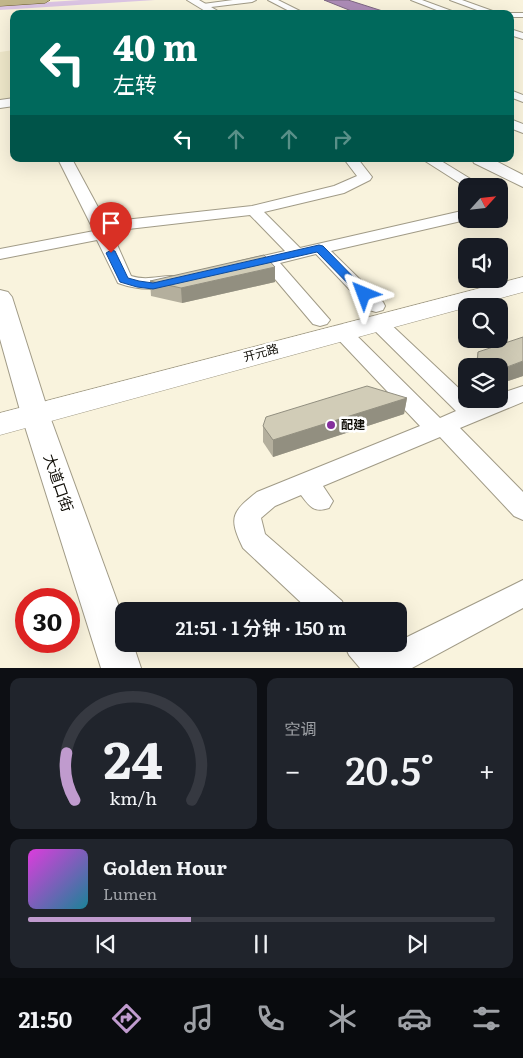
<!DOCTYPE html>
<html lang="zh">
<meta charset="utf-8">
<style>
body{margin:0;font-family:Literata,"Noto Sans SC",serif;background:#20242c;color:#f1f3f6;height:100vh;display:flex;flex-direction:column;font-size:19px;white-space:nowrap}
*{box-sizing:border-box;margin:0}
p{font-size:16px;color:#9ea1a6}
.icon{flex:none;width:28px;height:28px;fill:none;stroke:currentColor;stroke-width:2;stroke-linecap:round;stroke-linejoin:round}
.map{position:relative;height:668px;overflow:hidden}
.side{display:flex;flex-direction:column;gap:10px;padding:10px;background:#0d0f14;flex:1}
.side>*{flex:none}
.top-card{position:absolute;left:10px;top:10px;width:504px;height:152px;border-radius:10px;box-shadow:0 5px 20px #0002;background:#00695c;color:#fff;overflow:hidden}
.needle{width:32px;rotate:63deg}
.fabs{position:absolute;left:458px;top:178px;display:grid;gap:10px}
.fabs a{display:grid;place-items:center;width:50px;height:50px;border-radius:10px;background:#171b24;box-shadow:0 5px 20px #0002;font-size:25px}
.speed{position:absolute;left:15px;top:588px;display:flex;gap:10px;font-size:25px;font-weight:700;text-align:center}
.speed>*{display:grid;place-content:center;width:65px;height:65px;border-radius:50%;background:#171b24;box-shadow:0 5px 20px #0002;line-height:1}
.speed .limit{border:8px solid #d22;background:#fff;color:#111}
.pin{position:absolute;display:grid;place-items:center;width:42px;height:42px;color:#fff;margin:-51px -21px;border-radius:50% 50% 50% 0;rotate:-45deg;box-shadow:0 0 5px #0007}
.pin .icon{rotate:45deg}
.me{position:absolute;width:55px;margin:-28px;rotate:316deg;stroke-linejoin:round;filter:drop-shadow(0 0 4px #0008)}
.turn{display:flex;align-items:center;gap:18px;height:105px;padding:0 20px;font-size:22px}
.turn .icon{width:65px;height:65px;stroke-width:2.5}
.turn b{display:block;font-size:35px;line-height:42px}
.lanes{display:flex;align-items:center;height:48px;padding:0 20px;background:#0003;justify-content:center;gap:25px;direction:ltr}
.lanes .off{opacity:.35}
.big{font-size:38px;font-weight:600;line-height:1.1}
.side .tile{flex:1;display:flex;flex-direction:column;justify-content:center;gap:8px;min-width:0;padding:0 18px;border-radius:10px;background:#20242c}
.side .dial{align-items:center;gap:0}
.dial svg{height:130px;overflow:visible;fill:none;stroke:#363941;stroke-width:7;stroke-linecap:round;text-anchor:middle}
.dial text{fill:#f1f3f6;stroke:none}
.song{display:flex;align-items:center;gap:15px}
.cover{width:60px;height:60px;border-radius:8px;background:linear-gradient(135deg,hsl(300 70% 55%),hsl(190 70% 35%))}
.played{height:5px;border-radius:2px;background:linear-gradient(90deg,#c09bce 35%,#363941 35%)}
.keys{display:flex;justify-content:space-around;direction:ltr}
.heat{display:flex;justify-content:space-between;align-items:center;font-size:28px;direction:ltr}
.side .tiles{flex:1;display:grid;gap:10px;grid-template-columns:1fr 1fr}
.tile:last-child{grid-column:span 2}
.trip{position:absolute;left:115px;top:602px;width:292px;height:50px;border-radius:10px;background:#171b24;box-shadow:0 5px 20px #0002;font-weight:600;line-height:50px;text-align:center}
.tabs{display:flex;height:80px;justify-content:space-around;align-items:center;background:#090b0e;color:#9ea1a6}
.tabs .icon{width:35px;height:35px}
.tabs .current{color:#c09bce}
.tabs b{font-size:22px;color:#f1f3f6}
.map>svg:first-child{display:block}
</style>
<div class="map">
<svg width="523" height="668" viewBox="0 0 523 668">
<rect width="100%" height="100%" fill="#f9f3dd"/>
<!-- built -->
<polygon fill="#eee7c9" points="14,50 14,98 0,100 0,52"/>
<!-- green -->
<polygon fill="#dcc5e4" points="81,0 155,0 0,10 0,5"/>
<!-- water -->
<polygon fill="#ad8cb7" stroke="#7d6682" points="324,0 348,0 392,14 359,14"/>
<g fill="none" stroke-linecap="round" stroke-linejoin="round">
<defs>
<g id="minor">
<polygon points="233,0 256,0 252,2 203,8 199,6 203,4"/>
<polygon points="268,0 278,0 306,14 295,14"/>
<polygon points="411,0 422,0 460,14 447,14"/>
<polygon points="450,0 462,0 501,14 488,14"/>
<polygon points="510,13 523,13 523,17 510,17 510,14 507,14"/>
<polygon points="510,29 523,33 523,39 510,35"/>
<polygon points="510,90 523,95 523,102 510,97"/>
<polygon points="510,119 523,124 523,133 510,128"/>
<path d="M58,159H72L106,222L252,206L334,186L357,176L344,159H358L372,177L370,180L344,193L264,212L300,248L466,210V219H470L331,251L383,302L385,306L383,310L376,312L369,310L316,254L280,263L330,320L327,324L320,326L313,324L264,266L243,271L237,270L234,266L237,262L285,251L250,215L111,231L131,276C150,282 165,273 181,277L184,281L181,285C159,290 140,291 118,283L97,240L0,259V249L94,231Z"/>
<polygon points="422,159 438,159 482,186 466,187"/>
<path d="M377,316L384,318L466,395V399H471L476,404L488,399H499V394L523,386V402L460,428L523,492V520L514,516L440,437L323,486L333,501L329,508C314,513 310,507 301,495L275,506L261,518L265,534L342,601L346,611H310L243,548C228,517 232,512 257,492L420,426L334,335L331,331L334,327L341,325L348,327L440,418L456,411L370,326L367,322L370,318Z"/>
<polygon points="523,580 523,608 412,668 360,668 349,655 344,644 380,644 384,649 399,644 399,641"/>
</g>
<g id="tertiary">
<polygon points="187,0 199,0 223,14 210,14"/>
<polygon points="14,98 14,106 0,108 0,100"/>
<polygon points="472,159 492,159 523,175 523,187 474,163"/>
<polygon points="0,290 8,292 12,297 49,414 124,620 124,644 133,644 141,668 101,668 21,414 0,339"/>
</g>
<polygon id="secondary" points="523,277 523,292 0,435 0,413"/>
<polygon id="primary" points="0,0 50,0 45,3 0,6"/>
</defs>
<!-- minor casing -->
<use href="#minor" stroke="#a19b87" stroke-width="2"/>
<!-- tertiary casing -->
<use href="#tertiary" stroke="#a19b87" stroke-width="2"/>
<!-- secondary casing -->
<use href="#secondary" stroke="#a19b87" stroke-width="1"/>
<!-- primary casing -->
<use href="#primary" stroke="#685b29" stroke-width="1"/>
<!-- minor -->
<use href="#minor" fill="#fff" fill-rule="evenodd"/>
<!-- tertiary -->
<use href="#tertiary" fill="#fff" fill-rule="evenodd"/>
<!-- secondary -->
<use href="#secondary" fill="#fff" fill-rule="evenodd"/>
<!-- primary -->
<use href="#primary" fill="#c1b68a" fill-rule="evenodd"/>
</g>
<!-- wall -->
<g fill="#b4af9d">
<polygon points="275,267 275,282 182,303 151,296 150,281"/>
<polygon points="478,352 523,376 499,384 499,366 475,366"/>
<polygon points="407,398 404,414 273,457 263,442 263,426"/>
</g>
<!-- shaded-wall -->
<g fill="#928f80">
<polygon points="275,267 275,282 182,303 181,288"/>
<polygon points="523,361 523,376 499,384 499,370"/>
<polygon points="407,398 404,414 273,457 273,440"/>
</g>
<!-- building -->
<g fill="#d1ccb7" stroke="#928f80">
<polygon points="264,255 275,267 181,288 150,281"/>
<polygon points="523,337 523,361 499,370 499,366 479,366 477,365 478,352"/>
<polygon points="367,386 407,398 273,440 263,426 266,417"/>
</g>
<!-- route -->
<polygon fill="#1a73e8" stroke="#114b97" points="319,245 323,246 368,292 370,294 368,297 361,297 317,252 153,289 137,287 120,282 106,253 111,250 115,251 128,278 139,281 153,283"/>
<!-- markers -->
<circle fill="#842f9d" stroke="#fff" stroke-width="2" cx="331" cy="425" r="5"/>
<g text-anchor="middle" stroke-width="5" stroke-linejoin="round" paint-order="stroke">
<!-- street labels -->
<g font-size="12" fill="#0e0c05" stroke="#fff">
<text transform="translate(261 353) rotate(-15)" y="4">开元路</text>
</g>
<!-- poi labels -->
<g font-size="12" font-weight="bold" fill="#0e0c05" stroke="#fff" text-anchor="start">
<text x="341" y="429">配建</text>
</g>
<!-- near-street labels -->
<g font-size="15" fill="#0e0c05" stroke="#fff">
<text transform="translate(58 483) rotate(71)" y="5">大道口街</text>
</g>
</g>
</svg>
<div class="fabs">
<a><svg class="needle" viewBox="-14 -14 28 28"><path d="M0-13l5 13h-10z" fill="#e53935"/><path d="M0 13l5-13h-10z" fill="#9ea1a6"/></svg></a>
<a><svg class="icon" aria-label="sound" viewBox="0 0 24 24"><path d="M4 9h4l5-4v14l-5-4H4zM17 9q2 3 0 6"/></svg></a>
<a><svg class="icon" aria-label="search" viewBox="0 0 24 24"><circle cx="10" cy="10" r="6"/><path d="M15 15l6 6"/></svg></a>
<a><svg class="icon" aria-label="layers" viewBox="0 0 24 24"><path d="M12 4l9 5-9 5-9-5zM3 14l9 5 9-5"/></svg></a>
</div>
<div class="speed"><div class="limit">30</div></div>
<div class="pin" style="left:111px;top:253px;background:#d93025"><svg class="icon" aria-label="arrive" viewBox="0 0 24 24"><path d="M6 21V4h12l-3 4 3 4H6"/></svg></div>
<svg class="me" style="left:364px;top:294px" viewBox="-20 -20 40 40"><path d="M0-17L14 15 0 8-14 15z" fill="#1a73e8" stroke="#fff" stroke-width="4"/></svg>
<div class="trip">21:51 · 1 分钟 · 150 m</div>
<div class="top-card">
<div class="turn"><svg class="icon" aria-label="left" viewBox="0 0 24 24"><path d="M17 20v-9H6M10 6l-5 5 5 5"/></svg><div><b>40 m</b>左转</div></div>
<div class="lanes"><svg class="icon" aria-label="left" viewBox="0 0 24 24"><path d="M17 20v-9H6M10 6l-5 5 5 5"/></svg><svg class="icon off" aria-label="ahead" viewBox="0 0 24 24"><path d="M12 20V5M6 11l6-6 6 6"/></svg><svg class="icon off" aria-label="ahead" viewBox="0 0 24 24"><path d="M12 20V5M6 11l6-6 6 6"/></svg><svg class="icon off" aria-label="right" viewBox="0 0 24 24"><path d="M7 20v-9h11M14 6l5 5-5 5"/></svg></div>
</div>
</div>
<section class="side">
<div class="tiles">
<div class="tile dial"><svg viewBox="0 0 100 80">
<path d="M14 69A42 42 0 1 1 86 69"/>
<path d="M14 69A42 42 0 0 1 9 40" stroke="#c09bce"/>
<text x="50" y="56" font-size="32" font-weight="700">24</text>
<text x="50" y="72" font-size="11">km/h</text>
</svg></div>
<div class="tile"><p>空调</p>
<div class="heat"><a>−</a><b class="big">20.5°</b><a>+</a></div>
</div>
<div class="tile">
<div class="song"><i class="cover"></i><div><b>Golden Hour</b><p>Lumen</p></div></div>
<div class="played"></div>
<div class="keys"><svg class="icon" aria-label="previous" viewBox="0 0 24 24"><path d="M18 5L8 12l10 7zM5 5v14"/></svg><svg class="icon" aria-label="pause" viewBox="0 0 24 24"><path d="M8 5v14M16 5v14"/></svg><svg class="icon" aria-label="next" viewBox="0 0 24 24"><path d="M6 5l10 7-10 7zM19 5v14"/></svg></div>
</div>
</div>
</section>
<nav class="tabs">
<b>21:50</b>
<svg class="icon current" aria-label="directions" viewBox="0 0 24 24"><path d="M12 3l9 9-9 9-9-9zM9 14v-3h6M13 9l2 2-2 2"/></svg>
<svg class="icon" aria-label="music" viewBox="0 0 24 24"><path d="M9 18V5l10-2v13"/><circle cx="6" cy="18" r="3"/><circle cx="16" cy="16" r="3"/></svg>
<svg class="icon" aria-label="phone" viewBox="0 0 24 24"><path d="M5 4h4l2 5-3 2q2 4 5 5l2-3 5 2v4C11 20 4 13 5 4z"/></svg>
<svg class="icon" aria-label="climate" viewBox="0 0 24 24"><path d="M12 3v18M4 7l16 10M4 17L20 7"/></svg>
<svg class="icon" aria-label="car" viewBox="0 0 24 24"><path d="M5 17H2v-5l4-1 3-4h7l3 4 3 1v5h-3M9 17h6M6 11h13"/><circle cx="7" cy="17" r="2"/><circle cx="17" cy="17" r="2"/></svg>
<svg class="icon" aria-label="filters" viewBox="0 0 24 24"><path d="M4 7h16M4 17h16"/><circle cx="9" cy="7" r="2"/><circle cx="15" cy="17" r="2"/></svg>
</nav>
